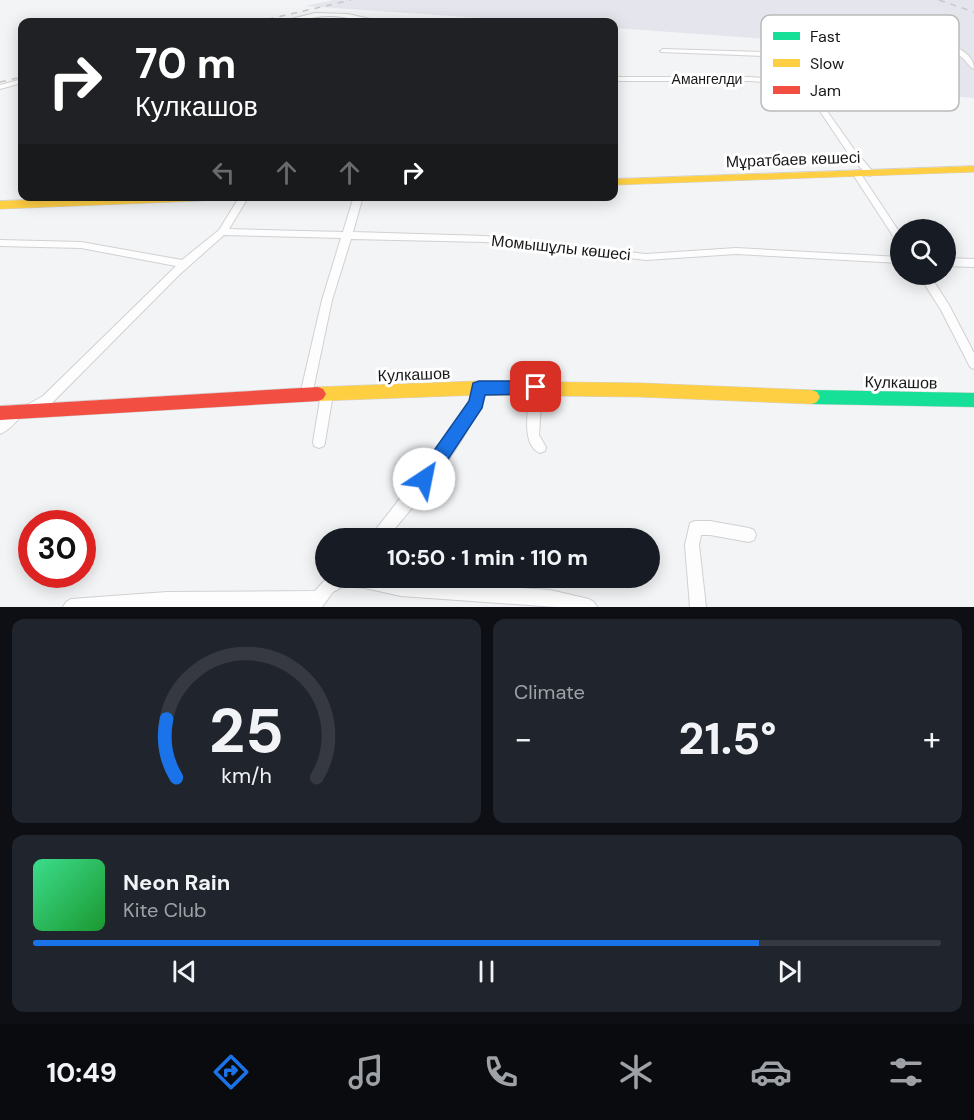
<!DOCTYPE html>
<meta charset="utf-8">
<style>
body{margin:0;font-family:"DM Sans",sans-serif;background:#20242c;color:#f1f3f6;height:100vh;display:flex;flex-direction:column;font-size:22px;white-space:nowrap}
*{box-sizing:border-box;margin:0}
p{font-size:20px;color:#9ea1a6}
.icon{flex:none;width:33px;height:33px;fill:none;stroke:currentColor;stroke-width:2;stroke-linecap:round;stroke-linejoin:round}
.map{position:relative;height:607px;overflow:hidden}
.details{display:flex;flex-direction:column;gap:12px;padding:12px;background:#0d0f14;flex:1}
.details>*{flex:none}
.guide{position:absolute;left:18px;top:18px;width:600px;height:183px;border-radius:12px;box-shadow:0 3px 15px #0003;background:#202124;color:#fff;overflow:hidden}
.controls{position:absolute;left:890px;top:219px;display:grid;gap:12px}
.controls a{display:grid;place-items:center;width:66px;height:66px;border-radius:50%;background:#171b24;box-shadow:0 3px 15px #0003;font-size:30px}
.speed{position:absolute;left:18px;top:510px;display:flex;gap:12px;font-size:30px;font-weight:700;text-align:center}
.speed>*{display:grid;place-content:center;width:78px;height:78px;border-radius:50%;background:#171b24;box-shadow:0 3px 15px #0003;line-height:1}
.speed .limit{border:9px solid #d22;background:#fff;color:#111}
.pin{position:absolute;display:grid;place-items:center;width:51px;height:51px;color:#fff;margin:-26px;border-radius:12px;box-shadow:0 3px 9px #0006}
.me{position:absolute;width:66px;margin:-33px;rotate:34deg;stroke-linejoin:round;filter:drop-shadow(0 0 4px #0008)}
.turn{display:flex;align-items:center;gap:21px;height:126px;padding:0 18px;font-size:27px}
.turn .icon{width:78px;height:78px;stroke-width:2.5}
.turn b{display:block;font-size:42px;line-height:51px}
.lanes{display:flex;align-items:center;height:57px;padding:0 18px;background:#0003;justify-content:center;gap:30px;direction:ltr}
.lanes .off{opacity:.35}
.big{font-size:45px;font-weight:700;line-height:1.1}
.details .card{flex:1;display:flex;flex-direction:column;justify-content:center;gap:9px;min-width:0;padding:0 21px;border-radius:12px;background:#20242c}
.details .dial{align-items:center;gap:0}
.dial svg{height:156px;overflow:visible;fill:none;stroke:#363941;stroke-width:7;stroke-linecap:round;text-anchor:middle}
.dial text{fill:#f1f3f6;stroke:none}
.song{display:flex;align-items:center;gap:18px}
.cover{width:72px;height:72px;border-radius:9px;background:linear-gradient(135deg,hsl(150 70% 55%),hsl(130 70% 35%))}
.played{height:6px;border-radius:3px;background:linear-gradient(90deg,#1a73e8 80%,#363941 80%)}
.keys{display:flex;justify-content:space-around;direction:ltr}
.heat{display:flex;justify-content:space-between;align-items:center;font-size:33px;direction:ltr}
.details .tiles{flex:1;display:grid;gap:12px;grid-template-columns:1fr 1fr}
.card:last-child{grid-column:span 2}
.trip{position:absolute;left:315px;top:528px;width:345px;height:60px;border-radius:30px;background:#171b24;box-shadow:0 3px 15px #0003;font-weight:700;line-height:60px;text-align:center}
.tabs{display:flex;height:96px;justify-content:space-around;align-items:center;background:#090b0e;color:#9ea1a6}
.tabs .icon{width:42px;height:42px}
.tabs .current{color:#1a73e8}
.tabs b{font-size:27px;color:#f1f3f6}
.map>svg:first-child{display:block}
</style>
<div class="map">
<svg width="974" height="607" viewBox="0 0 974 607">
<rect width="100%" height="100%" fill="#f3f4f6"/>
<!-- built -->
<polygon fill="#e5e6ed" points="333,0 974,0 974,98 818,85 796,41 614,28 614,22 539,22 305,6"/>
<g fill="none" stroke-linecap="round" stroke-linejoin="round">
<defs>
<g id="street">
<path d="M315,13L348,14L383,22C366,24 348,16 331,16C313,15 296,24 279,22Z"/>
<path d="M925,31H929C940,45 974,47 974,69C968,66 966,60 960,56C949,46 934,45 924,32Z"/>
<polygon points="663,49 764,52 791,57 803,81 810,87 856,152 874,173 870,176 867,175 850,156 805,89 798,84 749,81 614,81 614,77 749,77 796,80 786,60 764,56 661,52 660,51"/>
<polygon points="22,79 22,83 0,89 0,85"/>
<polygon points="856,170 859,171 900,233 900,243 897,242 852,173"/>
<polygon points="240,196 249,196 229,229 343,232 354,196 363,196 353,232 485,236 646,254 736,248 900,257 900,263 736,254 646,260 485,242 351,239 332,300 312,395 310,399 306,400 302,399 300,395 322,300 341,238 224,235 179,275 51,404 31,414 27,413 25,409 27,405 43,396 176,266 81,248 0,246 0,240 81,242 182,260 219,230"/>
<polygon points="945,258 974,259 974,267 945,266"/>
<polygon points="918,274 929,274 949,305 974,353 974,369 970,367 941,310"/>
<path d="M479,383L483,384L485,388C471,440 421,497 387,538H371L373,533L448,437L469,401L475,384Z"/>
<path d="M536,383L540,384L542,388L539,435L546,447L545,451L540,453C520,445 529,406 530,388L532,384Z"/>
<polygon points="327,389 331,390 333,394 325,442 324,446 319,448 314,446 313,442 321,394 323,390"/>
<path d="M17,407L21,408L23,412C19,420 8,431 0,434V420L13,408Z"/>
<polygon points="695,521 710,521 749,528 754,530 756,535 754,540 749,542 710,535 701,535 699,545 706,607 690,607 685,545 690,523"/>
<polygon points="329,578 388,578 401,580 550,590 589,599 594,602 597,607 556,607 401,596 365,588 344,586 333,592 322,607 63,607 66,602 71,599 167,592 315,591 323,582"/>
</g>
<polygon id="fast" points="812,390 974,393 974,407 812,404 807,402 804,397 807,392"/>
<g id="slow">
<polygon points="974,166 974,172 614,185 614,179"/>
<polygon points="120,196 227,196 222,200 0,209 0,201"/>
<polygon points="479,381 640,383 812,390 817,392 820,397 817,402 812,404 640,397 479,395 318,401 313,399 310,394 313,389 318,387"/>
</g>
<polygon id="jam" points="318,387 323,389 326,394 323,399 318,401 0,420 0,406"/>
</defs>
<!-- street casing -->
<use href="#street" stroke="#d1d1d3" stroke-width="2"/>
<!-- fast casing -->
<use href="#fast" stroke="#d1d1d3" stroke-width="1"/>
<!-- slow casing -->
<use href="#slow" stroke="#d1d1d3" stroke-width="1"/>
<!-- jam casing -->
<use href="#jam" stroke="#d1d1d3" stroke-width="1"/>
<!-- street -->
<use href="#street" fill="#fdfdfe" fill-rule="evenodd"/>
<!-- fast -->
<use href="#fast" fill="#16e098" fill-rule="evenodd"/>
<!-- slow -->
<use href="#slow" fill="#ffcf43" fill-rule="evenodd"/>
<!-- jam -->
<use href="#jam" fill="#f24e42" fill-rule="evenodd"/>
<!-- rail -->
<g stroke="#c8c8c8" stroke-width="1.5" stroke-dasharray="6 6" stroke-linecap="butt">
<polyline points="939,0 974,12"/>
<polyline points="256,22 351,0"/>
<polyline points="0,82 22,77"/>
</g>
</g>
<!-- route -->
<polygon fill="#1a73e8" stroke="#114b97" stroke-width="1.5" points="479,381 536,381 542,383 544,387 542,392 536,394 485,395 482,408 431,485 424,488 418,485 416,479 418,473 469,401 473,383"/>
<g text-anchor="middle" stroke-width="6" stroke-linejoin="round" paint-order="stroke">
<!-- far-street labels -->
<g font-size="14" fill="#171819" stroke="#fff">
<text x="707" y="84">Амангелди</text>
</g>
<!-- street labels -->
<g font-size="16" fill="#171819" stroke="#fff">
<text transform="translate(793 159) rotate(-2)" y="6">Мұратбаев көшесі</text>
<text transform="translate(561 247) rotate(6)" y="6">Момышұлы көшесі</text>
<text transform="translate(414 374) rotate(-2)" y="6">Кулкашов</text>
<text transform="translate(901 382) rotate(1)" y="6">Кулкашов</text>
</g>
</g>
<!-- legend -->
<rect x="761" y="15" width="198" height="96" rx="9" fill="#fff" stroke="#b9baba" stroke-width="1.5"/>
<rect x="773" y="32" width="27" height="8" fill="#16e098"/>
<rect x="773" y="59" width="27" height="8" fill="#ffcf43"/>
<rect x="773" y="86" width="27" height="8" fill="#f24e42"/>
<g font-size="16" fill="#171819">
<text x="810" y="42">Fast</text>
<text x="810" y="69">Slow</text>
<text x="810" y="96">Jam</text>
</g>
</svg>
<div class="controls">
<a><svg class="icon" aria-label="search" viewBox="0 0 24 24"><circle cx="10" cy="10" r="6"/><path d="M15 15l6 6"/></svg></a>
</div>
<div class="speed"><div class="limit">30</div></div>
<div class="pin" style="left:536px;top:387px;background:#d93025"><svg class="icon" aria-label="arrive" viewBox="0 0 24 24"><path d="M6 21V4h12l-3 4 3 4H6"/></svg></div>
<svg class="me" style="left:424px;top:479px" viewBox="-20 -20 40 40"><circle r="19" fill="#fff"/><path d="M0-13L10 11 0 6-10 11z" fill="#1a73e8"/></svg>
<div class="trip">10:50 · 1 min · 110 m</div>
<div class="guide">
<div class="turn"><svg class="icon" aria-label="right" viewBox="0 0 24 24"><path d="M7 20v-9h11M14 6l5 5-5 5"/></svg><div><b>70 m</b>Кулкашов</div></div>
<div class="lanes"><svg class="icon off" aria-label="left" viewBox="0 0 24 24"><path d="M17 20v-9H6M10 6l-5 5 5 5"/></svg><svg class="icon off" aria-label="ahead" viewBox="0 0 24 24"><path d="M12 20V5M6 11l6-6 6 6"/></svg><svg class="icon off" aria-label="ahead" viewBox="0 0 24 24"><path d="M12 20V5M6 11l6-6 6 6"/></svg><svg class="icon" aria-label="right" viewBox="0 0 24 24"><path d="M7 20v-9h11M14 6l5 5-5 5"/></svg></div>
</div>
</div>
<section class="details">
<div class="tiles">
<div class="card dial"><svg viewBox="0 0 100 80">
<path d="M14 69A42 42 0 1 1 86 69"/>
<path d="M14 69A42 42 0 0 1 9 39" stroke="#1a73e8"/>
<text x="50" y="56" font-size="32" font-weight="700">25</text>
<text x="50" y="72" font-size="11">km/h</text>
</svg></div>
<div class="card"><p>Climate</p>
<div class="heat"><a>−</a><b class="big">21.5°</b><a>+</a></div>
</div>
<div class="card">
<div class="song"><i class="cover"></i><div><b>Neon Rain</b><p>Kite Club</p></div></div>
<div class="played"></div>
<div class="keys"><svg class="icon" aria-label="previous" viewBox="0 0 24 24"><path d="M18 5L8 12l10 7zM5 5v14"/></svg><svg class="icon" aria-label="pause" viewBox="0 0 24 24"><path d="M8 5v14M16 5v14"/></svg><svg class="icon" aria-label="next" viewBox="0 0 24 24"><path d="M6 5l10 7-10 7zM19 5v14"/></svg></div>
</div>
</div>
</section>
<nav class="tabs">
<b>10:49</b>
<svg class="icon current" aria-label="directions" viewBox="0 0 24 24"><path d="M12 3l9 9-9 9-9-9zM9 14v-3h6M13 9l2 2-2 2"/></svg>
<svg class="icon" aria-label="music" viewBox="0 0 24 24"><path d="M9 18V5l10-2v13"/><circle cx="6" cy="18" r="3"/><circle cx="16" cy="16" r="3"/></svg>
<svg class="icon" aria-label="phone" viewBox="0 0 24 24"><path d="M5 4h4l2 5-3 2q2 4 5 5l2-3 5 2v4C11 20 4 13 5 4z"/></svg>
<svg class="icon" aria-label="climate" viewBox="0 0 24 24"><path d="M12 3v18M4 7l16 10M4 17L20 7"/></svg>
<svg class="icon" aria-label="car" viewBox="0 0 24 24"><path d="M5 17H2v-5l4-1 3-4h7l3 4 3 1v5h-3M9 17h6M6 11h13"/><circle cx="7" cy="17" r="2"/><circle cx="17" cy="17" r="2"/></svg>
<svg class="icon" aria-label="filters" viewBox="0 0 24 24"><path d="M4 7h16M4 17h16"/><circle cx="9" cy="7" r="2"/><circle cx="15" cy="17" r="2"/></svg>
</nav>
